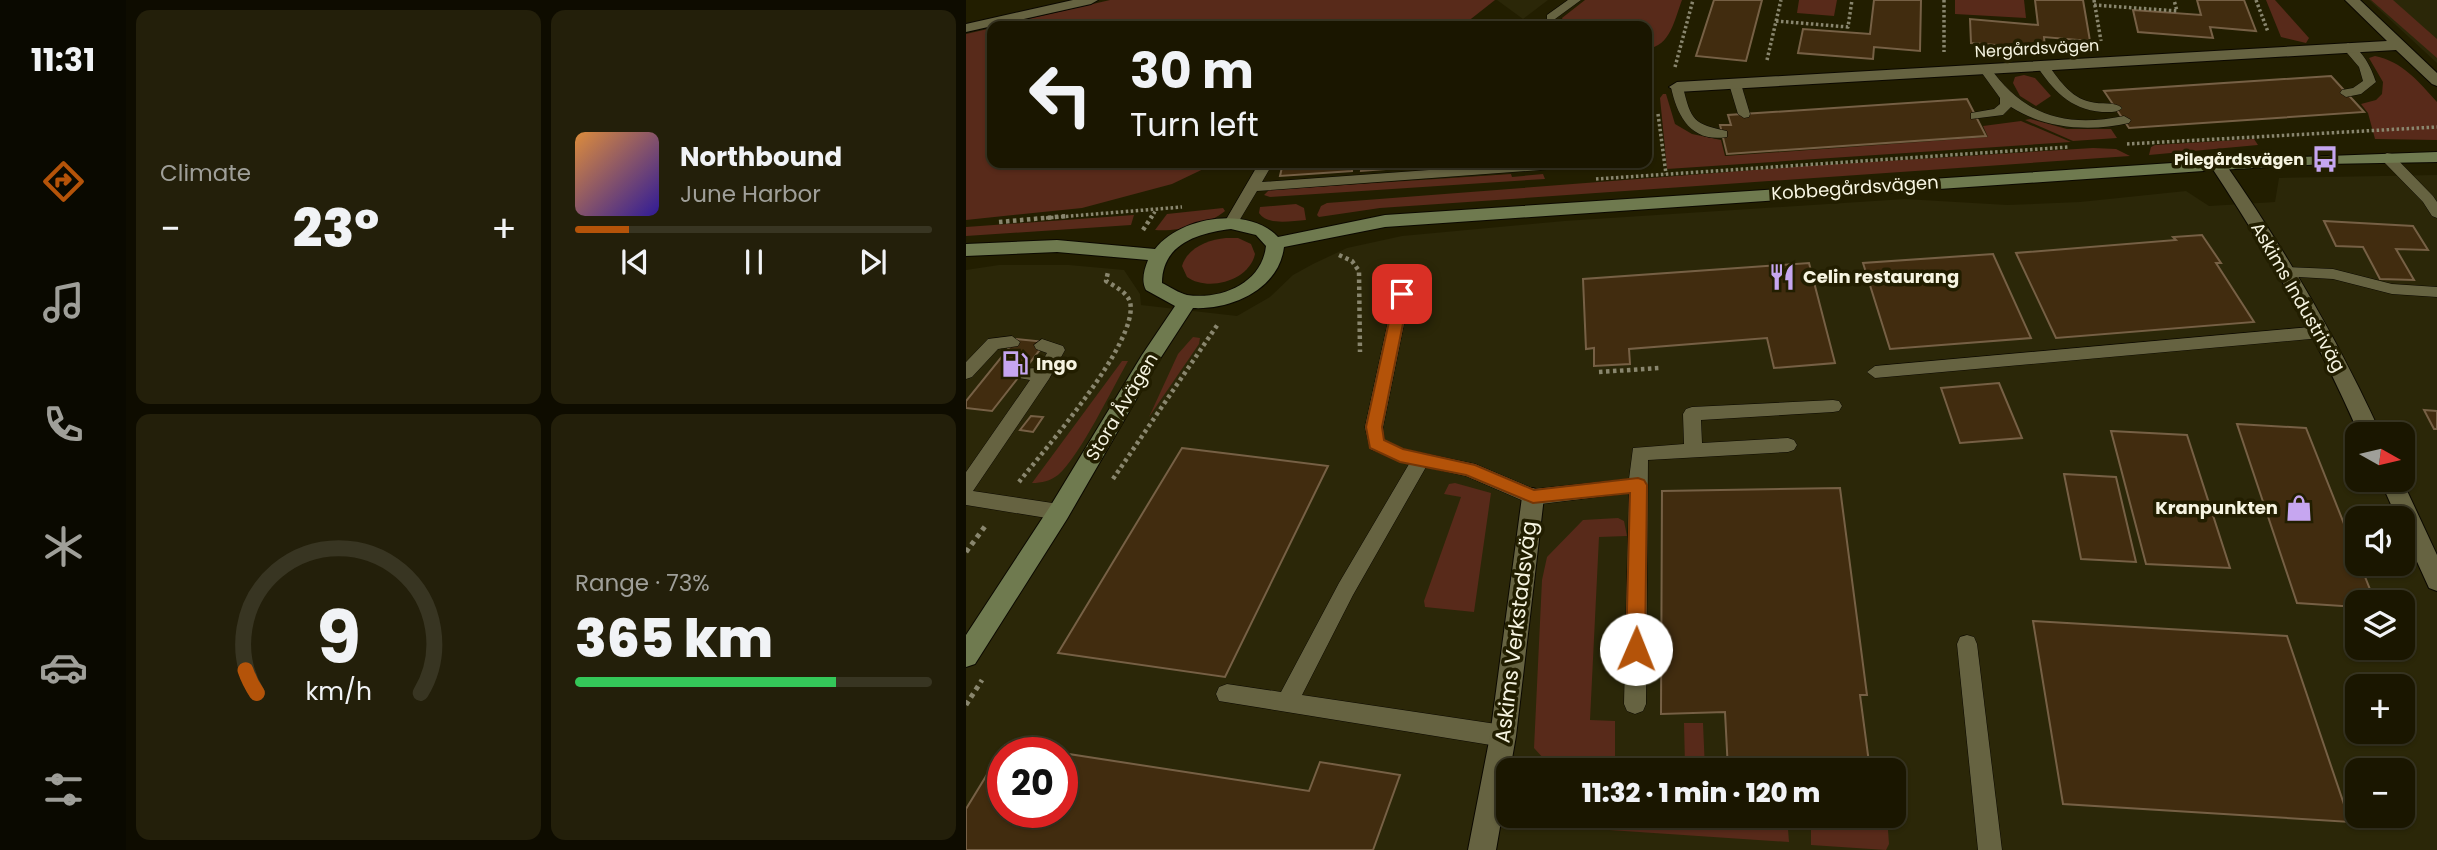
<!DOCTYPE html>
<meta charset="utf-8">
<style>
body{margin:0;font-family:Poppins,sans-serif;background:#231f0a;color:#f1f3f6;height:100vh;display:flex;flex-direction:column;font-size:26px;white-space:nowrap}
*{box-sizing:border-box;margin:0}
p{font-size:23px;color:#9f9f99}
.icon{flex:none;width:38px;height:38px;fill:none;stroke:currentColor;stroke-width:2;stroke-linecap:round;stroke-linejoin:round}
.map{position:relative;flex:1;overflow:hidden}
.panel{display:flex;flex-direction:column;gap:10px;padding:10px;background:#0e0c00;width:840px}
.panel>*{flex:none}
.hud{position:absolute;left:21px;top:21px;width:665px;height:147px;border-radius:14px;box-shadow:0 2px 5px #0004,0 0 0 2px #383522;background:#1a1600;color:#f1f3f6;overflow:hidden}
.needle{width:46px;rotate:98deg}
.tools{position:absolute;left:1379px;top:422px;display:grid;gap:14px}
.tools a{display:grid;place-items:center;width:70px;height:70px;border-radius:14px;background:#1a1600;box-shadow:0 2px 5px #0004,0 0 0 2px #383522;font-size:35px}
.speed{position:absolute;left:21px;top:737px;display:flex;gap:14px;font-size:35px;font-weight:700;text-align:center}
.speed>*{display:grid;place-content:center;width:91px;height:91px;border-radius:50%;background:#1a1600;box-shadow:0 2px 5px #0004,0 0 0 2px #383522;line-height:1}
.speed .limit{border:10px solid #d22;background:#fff;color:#111}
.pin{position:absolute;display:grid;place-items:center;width:60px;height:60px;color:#fff;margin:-30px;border-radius:14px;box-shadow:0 4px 10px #0006}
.me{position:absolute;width:77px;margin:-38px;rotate:1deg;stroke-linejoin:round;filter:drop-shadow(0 0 5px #0008)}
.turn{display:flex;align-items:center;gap:24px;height:147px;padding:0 28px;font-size:32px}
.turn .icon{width:91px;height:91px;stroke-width:2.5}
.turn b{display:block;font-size:49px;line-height:60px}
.big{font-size:52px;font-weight:800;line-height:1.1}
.panel .tile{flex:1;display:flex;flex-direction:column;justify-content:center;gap:10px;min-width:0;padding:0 24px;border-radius:14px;background:#231f0a}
.panel .dial{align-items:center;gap:0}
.dial svg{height:182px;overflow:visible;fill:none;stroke:#383522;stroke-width:7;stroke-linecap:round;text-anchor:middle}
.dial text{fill:#f1f3f6;stroke:none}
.song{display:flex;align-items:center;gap:21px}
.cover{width:84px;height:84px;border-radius:10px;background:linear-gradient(135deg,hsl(30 70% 55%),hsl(250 70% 35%))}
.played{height:7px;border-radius:4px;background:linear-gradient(90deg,#b45309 15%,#383522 15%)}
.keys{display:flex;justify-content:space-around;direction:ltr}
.heat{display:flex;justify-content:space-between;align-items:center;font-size:38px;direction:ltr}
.charge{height:10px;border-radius:5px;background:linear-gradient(90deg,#34c759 73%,#383522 0)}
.panel .tiles{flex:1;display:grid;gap:10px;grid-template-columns:repeat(2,1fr)}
.trip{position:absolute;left:530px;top:758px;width:410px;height:70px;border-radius:14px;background:#1a1600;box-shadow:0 2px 5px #0004,0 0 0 2px #383522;font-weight:800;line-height:70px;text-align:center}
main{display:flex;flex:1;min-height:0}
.menu{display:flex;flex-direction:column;width:126px;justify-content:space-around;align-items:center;background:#0a0900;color:#9f9f99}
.menu .icon{width:49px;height:49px}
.menu .current{color:#b45309}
.menu b{font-size:32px;color:#f1f3f6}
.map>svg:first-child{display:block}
</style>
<main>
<nav class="menu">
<b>11:31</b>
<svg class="icon current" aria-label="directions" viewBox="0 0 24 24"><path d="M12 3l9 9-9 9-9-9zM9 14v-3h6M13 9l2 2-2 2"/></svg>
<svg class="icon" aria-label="music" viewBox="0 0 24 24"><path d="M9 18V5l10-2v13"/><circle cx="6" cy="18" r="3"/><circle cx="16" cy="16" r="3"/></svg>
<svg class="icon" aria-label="phone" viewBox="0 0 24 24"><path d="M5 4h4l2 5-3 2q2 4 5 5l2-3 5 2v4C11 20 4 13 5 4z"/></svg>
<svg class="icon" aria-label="climate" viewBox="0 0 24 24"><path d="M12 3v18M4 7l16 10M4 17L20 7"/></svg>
<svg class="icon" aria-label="car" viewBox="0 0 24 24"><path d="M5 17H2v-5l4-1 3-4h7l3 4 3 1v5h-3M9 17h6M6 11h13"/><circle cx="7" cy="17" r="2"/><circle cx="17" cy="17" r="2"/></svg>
<svg class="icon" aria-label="filters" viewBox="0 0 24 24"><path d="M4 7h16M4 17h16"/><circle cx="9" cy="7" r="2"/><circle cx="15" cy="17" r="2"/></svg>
</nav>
<section class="panel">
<div class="tiles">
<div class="tile"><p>Climate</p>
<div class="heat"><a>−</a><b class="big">23°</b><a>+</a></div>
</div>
<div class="tile">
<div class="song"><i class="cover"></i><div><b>Northbound</b><p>June Harbor</p></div></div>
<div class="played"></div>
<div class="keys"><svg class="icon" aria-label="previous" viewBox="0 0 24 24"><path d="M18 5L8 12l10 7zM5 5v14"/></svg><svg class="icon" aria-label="pause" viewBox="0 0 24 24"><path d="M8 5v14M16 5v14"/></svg><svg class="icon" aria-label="next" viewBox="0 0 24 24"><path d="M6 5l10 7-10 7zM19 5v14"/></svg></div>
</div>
<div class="tile dial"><svg viewBox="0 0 100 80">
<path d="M14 69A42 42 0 1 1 86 69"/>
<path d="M14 69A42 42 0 0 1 9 59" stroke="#b45309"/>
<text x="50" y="56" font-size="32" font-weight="700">9</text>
<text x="50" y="72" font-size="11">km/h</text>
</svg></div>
<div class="tile"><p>Range · 73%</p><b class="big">365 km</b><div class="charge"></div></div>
</div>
</section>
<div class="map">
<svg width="1471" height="850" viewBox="0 0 1471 850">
<rect width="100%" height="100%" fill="#221e00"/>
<!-- built -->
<g fill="#2b2708" fill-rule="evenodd">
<polygon points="531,0 582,0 557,19"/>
<polygon points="1403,0 1471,0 1471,63"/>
<path d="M1471,175V850H0V270L33,265H103L158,270L174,294L175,305L271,316L304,297L327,275L347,264L381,248L436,236L598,221L939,199L1041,205L1114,202L1220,191L1243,206L1309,202L1313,178ZM1391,434H1437V480H1391ZM1391,518H1437V564H1391ZM1391,602H1437V648H1391ZM1391,686H1437V732H1391ZM37,752H96V812H37ZM542,770H928V816H542ZM1391,770H1437V816H1391Z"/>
</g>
<!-- green -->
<g fill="#582a1a">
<polygon points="144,0 529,0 496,26 32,26"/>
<path d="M619,0H716C709,18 704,48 681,48V26L599,25L596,18Z"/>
<polygon points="833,0 871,0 868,16 831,13"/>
<polygon points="989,0 1058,0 1060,18 989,14"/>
<polygon points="1300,0 1309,0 1343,38 1340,43 1315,37"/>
<polygon points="1405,0 1427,0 1471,39 1471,58"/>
<polygon points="26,28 26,163 250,163 206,184 116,208 0,220 0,34"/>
<path d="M1409,56C1437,62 1452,81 1471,102V140L1409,139L1402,113L1395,104L1410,100L1416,94L1417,82L1403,58Z"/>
<polygon points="1058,75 1069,78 1085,96 1070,106 1054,96 1047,83 1049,77"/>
<polygon points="697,94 700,94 709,124 726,134 755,140 759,156 1022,137 1017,126 1055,121 1105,142 701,169 694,98"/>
<polygon points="1064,119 1101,129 1145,129 1151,138 1107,141 1059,120"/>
<polygon points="1288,139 1292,145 1183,155 1185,147 1189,145"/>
<polygon points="1127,148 1150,149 1164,156 414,208 353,217 351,215 355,206 361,203 841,166"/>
<polygon points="545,174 546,177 577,174 579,179 304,197 298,195 303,190"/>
<path d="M330,204L338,208L340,220C325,221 302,226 293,213L294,207Z"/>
<path d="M257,208L259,211C242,225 210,232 189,230L201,214Z"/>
<polygon points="168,215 165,225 0,236 0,227"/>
<path d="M260,238H272L285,244L289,254C283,281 242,292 221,277L216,266C222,247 242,240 260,238Z"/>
<polygon points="227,337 234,338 233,344 183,417 212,354"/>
<path d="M156,361H162C146,389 114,456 92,475C84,481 76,483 66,483Z"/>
<polygon points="489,483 525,493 508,612 459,607 458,601 495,497 478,494 483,484"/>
<polygon points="652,518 658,521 661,536 633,537 624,720 649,721 649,760 701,760 705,770 588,770 568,748 576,580 581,557 617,520"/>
<polygon points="718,723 737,723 739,770 722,770 719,765"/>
<polygon points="630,816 821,816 823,842 643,830"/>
<polygon points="845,816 921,816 923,844 920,850 845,845"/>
</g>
<!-- building -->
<g fill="#412c0f" stroke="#766045" stroke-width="2">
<polygon points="748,0 796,0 780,61 730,56"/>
<polygon points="908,0 955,0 954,51 908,47 907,59 832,53 837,29 904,34"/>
<polygon points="1069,0 1117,0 1124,41 1078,37 1079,49 1005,43 1004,19 1072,25"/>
<polygon points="1231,0 1278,0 1290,31 1244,27 1247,38 1172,32 1167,10 1235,15"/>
<polygon points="1365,76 1398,112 1163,128 1138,91"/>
<polygon points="1001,99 1020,136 761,154 754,125 765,125 762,115"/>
<polygon points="317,163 387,163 386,171 314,176"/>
<polygon points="396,163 499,163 395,171"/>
<polygon points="1358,221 1447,226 1462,250 1430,249 1448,280 1414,279 1397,247 1370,246"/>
<polygon points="1236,235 1255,263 1250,263 1288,322 1090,338 1050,253 1210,240 1207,237"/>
<polygon points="1027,254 1065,338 924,349 897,263"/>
<polygon points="843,263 869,363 808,368 801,338 663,349 664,364 628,366 628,348 620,349 617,279"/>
<polygon points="50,339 80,342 26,411 0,408 0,401"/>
<polygon points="1033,383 1056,438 994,443 975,388"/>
<polygon points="1458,410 1471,411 1471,429 1468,429"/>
<polygon points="65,416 77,417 67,432 54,430"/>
<polygon points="1271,424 1340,428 1409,602 1391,602 1391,607 1331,603"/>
<polygon points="1145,431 1221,435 1264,568 1180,564"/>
<polygon points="216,448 362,466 259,677 92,653"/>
<polygon points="1098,474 1150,477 1170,562 1115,559"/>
<polygon points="874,488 901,695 894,695 904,770 762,770 759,712 695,714 696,491"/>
<polygon points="1067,621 1321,636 1384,822 1097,804"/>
<polygon points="39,745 91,752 37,752 37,812 96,812 96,753 343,791 354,762 434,775 407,850 0,850 0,809"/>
</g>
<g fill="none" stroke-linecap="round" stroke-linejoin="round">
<defs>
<g id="lane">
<polygon points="602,0 615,0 589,19 581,19 581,15"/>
<path d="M1382,43C1397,50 1405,67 1410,82L1395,94L1380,97L1374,93L1376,90L1387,88L1397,81L1393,67L1376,47Z"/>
<path d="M1076,61L1080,62C1092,78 1104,98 1125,102C1135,105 1148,101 1156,108C1151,113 1143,112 1136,112C1103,109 1087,90 1070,65Z"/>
<path d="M1019,65L1023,66C1057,116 1100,128 1158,116L1165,120L1163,123C1124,132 1079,129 1045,107L1037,115L1005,119V113L1028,109L1034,104V98L1013,69Z"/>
<polygon points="769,80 775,84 784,114 783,117 778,118 772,114 763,84"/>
<path d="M711,83L717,87C725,121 728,124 761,131V137C725,143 711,116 705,87Z"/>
<polygon points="1421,153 1426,154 1467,196 1471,202 1471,218 1466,216 1457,202 1416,160 1414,157"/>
<polygon points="293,163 307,163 296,182 561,163 621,163 614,167 291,191 270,226 260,226 258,223"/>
<polygon points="1320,267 1367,269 1426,284 1471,287 1471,297 1426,294 1367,279 1315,276 1312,272"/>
<polygon points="436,289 444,294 417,427 418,440 437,449 509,464 568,489 663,479 667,448 718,444 717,414 720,409 726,407 867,400 873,401 876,406 873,411 867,412 735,420 736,443 822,438 828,440 831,445 828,450 822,452 682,460 680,704 677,711 669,714 661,711 658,704 663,493 567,505 500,476 460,467 387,595 336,695 537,725 545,729 548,736 545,743 537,747 253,701 250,694 253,687 261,684 315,692 373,583 443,464 404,449 399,427 428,294"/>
<polygon points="1355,326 1363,332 1355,338 909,378 901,372 909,366"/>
<polygon points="46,336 54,342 52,346 32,349 6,377 0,379 0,362 22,339"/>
<polygon points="76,339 97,346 99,350 83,379 7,491 93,504 100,507 102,512 100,517 93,520 0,505 0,472 64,380 48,377 46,373 48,369 72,368 81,353 70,349 68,345"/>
<polygon points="1001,635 1008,637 1011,644 1036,850 1012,850 991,644 994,637"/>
</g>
<g id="street">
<polygon points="107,0 132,0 125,4 0,32 0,24"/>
<polygon points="1379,0 1394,0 1471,73 1471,86 1466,84 1430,50 711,92 703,87 711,82 1421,41"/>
<path d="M1252,160L1258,162C1318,248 1371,338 1415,434H1393C1352,339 1301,251 1244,165Z"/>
<polygon points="1414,480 1436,480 1471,555 1471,591 1463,588 1437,531 1437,518 1431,518"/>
<polygon points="567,488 575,491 578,497 550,736 530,850 502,850 524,736 556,497 559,491"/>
</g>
<path id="secondary" d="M1471,152V162L1359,164L1252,170L419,227L318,247C313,289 266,310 227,308L190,365L101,519L9,664L0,667V635L85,505L176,355L209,306L180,290C175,281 178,270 182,260L91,252L0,256V244L91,240L189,249C215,216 283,206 312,237L419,215L1252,160ZM265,229L290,235L300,246C296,283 256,300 221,295C213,293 204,287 196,283C196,244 232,233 265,229Z"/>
</defs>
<!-- lane casing -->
<use href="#lane" stroke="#0b0800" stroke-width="1"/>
<!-- street casing -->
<use href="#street" stroke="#0b0800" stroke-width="2"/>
<!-- secondary casing -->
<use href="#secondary" stroke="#0b0800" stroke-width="2"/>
<!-- path-far2 -->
<g stroke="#89866e" stroke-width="3.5" stroke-dasharray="2.5 2.5" stroke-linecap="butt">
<polyline points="978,0 978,52"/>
<polyline points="1128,0 1135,41"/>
<polyline points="1290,0 1302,32"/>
<polyline points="1128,5 1211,11 1208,0"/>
<polyline points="810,21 882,27 886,0"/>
<polyline points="801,60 815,0"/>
<polyline points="709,67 727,0"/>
<polyline points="692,114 700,174"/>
<polyline points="1161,144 1471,127"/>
<polyline points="630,179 1103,147"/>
<polyline points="80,218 216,207"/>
<polyline points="185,218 190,210"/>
</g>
<!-- path-far1 -->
<g stroke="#89866e" stroke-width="4.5" stroke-dasharray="3.5 3.5" stroke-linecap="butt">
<polyline points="33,222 101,216"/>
<polyline points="177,230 186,216"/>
<polyline points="373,255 386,261 393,271 394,352"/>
<polyline points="633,372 694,368"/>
<polyline points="147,479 252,324"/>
<path d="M53,482C78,450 174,341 164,302C161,292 148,286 140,281L142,272"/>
</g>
<!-- path -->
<g stroke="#89866e" stroke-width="5" stroke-dasharray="4.5 4.5" stroke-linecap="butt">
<polyline points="0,552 20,525"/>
<polyline points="0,705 16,680"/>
</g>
<!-- lane -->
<use href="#lane" fill="#666341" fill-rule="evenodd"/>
<!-- street -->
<use href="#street" fill="#666341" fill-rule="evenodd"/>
<!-- secondary -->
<use href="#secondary" fill="#6f7a4f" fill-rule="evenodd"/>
</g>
<!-- route -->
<polygon fill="#b45309" stroke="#753606" stroke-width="2" points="436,289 443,294 416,427 418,440 437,449 509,465 568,490 672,478 678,480 681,485 679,649 676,655 670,657 663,655 660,649 664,493 567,503 500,475 434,462 404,448 400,427 429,294"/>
<!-- icons -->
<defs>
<symbol id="bus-bare" viewBox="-9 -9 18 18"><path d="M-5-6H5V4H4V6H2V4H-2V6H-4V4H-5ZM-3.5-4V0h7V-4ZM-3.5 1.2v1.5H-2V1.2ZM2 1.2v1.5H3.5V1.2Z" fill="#c6a6f0" stroke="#221e00" stroke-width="2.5" paint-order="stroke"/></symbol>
<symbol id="restaurant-bare" viewBox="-9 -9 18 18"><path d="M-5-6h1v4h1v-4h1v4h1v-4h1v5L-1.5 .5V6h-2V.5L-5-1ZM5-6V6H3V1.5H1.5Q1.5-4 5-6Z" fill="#c6a6f0" stroke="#221e00" stroke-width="2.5" paint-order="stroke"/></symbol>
<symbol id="fuel-bare" viewBox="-9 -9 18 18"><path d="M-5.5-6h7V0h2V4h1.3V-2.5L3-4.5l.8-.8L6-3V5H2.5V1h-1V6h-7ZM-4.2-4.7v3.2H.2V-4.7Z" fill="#c6a6f0" stroke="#221e00" stroke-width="2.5" paint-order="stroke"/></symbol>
<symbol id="shop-bare" viewBox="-9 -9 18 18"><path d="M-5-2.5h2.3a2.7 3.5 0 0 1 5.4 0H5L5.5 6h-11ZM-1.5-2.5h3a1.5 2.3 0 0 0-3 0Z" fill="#c6a6f0" stroke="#221e00" stroke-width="2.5" paint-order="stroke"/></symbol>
</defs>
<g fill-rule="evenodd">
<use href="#bus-bare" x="1340" y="140" width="38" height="38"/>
<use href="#restaurant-bare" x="797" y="258" width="38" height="38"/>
<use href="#fuel-bare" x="30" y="345" width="38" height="38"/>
<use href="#shop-bare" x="1314" y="489" width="38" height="38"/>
</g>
<g text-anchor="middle" stroke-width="7" stroke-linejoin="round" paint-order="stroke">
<!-- far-street labels -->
<g font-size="16" fill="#f6f4e1" stroke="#221e00">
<text transform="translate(1071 48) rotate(-3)" y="6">Nergårdsvägen</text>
</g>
<!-- far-poi labels -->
<g font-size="16" font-weight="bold" fill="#f6f4e1" stroke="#221e00" text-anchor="end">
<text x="1338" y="165">Pilegårdsvägen</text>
</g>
<!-- street labels -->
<g font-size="18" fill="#f6f4e1" stroke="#221e00">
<text transform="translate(889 188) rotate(-4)" y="6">Kobbegårdsvägen</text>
<text transform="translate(1332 297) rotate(60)" y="6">Askims Industriväg</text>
<text transform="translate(156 407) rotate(-59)" y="6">Stora Åvägen</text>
</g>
<!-- poi labels -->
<g font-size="18" font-weight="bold" fill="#f6f4e1" stroke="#221e00" text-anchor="start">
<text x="837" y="283">Celin restaurang</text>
<text x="70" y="370">Ingo</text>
<text x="1312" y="514" text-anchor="end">Kranpunkten</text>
</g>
<!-- near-street labels -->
<g font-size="21" fill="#f6f4e1" stroke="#221e00">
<text transform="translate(550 632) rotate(-83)" y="7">Askims Verkstadsväg</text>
</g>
</g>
</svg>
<div class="tools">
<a><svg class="needle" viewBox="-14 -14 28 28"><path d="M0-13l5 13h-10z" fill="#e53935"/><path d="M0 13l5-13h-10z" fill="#9f9f99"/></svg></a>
<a><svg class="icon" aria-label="sound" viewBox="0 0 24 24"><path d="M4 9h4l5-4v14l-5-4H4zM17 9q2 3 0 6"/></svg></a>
<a><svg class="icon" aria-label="layers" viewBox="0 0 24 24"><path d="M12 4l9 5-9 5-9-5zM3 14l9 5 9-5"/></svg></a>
<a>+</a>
<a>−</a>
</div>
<div class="speed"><div class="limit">20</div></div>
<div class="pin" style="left:436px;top:294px;background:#d93025"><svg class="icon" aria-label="arrive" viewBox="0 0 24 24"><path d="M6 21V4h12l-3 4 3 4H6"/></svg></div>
<svg class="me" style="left:670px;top:649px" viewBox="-20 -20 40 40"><circle r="19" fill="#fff"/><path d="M0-13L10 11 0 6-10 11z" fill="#b45309"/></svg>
<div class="trip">11:32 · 1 min · 120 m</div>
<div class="hud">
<div class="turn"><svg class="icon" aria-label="left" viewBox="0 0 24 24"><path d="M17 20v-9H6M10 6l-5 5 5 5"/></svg><div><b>30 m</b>Turn left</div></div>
</div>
</div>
</main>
